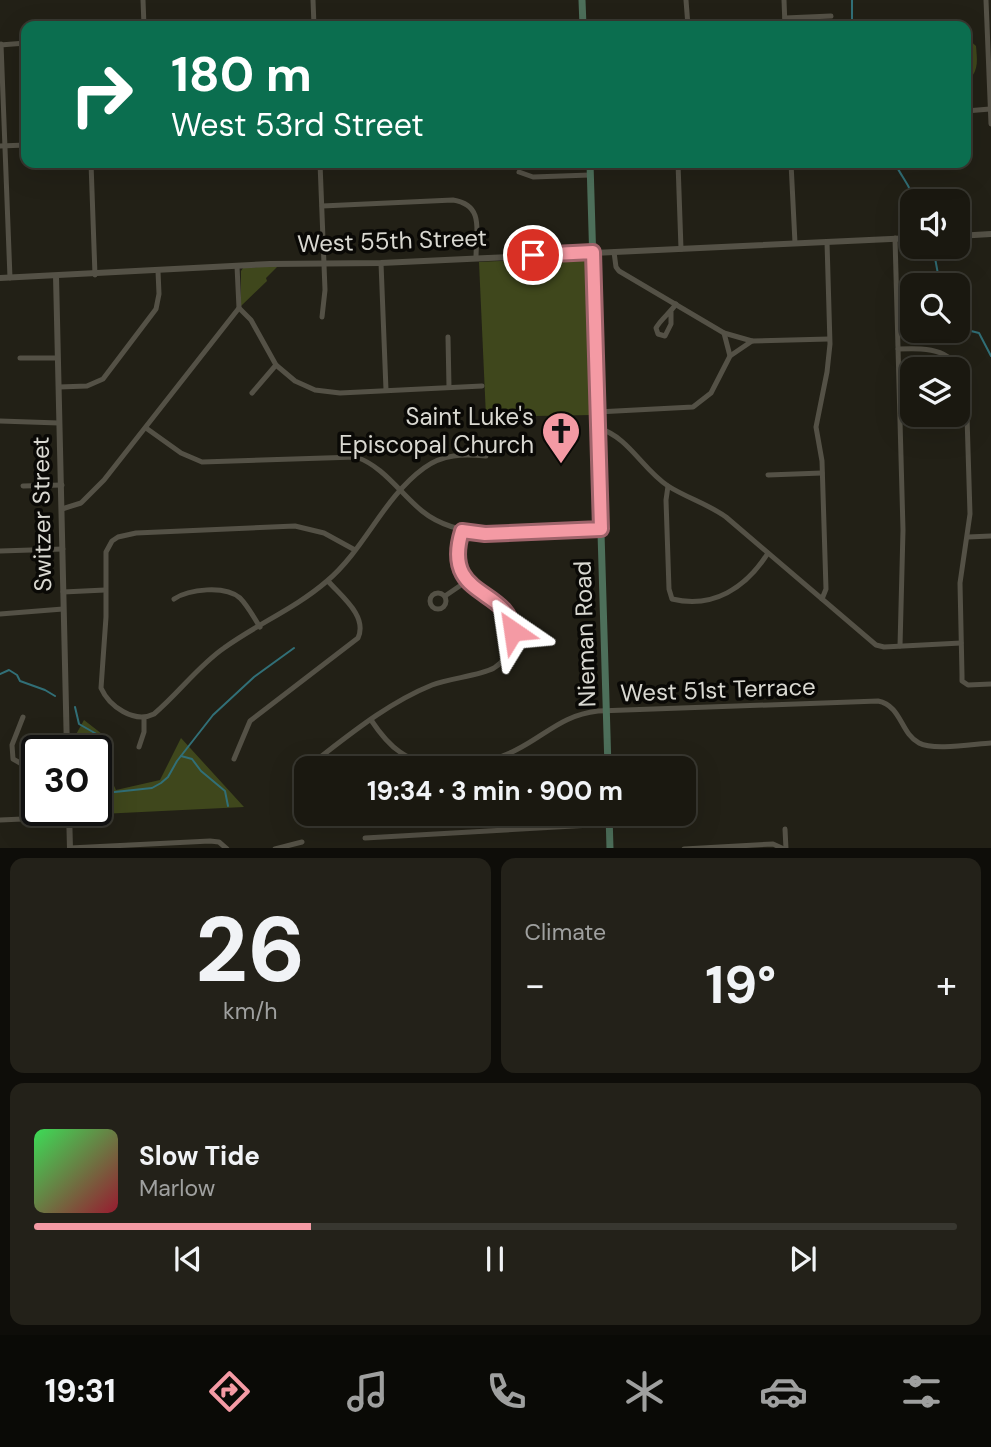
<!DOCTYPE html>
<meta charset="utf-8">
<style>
body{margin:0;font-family:"DM Sans",sans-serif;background:#232119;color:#f1f3f6;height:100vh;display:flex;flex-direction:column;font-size:26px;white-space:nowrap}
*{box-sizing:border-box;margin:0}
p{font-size:23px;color:#9fa09f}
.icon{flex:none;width:38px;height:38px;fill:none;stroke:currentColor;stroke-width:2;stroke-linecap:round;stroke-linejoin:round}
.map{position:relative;height:848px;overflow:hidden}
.sheet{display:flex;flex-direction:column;gap:10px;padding:10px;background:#0e0d09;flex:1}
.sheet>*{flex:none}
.banner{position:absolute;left:21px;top:21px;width:950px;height:147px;border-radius:14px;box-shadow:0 7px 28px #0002,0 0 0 2px #383730;background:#0b6e4f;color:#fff;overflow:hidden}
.fabs{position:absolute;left:900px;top:189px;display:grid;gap:14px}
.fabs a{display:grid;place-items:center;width:70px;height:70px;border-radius:14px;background:#1a1810;box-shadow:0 7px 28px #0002,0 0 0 2px #383730;font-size:35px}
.speed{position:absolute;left:21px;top:735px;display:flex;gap:14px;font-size:35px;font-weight:700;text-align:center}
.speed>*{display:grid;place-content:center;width:91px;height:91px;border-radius:50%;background:#1a1810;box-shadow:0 7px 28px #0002,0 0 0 2px #383730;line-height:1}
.speed .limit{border:4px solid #111;border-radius:10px;background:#fff;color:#111}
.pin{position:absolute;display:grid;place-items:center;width:60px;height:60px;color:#fff;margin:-30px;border:4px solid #fff;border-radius:50%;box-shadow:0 2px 7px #0007}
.me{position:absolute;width:77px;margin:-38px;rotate:328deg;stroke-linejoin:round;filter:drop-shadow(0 0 5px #0008)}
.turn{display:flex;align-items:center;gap:24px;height:147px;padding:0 35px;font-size:32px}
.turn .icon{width:91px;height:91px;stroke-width:2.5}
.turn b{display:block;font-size:49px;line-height:60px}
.big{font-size:52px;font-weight:700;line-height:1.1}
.sheet .widget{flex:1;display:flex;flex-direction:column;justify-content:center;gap:10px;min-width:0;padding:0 24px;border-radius:14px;background:#232119}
.sheet .dial{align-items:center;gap:0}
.dial b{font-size:91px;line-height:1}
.song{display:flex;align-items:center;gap:21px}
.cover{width:84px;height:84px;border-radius:10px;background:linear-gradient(135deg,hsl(130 70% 55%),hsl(350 70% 35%))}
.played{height:7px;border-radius:4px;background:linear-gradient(90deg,#f49aa4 30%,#383730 30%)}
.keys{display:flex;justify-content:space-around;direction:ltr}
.heat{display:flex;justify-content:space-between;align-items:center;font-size:38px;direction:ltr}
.sheet .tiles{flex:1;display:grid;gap:10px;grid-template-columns:1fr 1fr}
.widget:last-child{grid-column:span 2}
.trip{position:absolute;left:294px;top:756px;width:402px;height:70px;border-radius:14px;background:#1a1810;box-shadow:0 7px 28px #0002,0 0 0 2px #383730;font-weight:700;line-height:70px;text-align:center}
.menu{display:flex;height:112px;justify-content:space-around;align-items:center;background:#0a0a06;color:#9fa09f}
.menu .icon{width:49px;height:49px}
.menu .active{color:#f49aa4}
.menu b{font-size:32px;color:#f1f3f6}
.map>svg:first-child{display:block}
</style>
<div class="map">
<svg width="991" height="849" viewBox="0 0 991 849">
<rect width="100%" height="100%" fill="#222016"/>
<!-- green -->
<g fill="#3f471c">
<path d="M966,37L976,46C977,59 979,69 970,79H966Z"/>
<polygon points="581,257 585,262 592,415 486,417 479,262"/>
<polygon points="278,266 266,278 267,281 241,306 241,271 243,268"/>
<polygon points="84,720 102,734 98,752 116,790 160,780 181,738 244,807 101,814 96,803 96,751 74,751 74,738"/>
</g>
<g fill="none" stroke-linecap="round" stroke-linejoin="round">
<!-- stream -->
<g stroke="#316f77" stroke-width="2">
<polyline points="852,26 852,0"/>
<path d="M895,163C901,177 912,187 914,201"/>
<polyline points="933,247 940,285"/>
<polyline points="957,321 967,330 979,333 991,356"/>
<polyline points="0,674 9,670 17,675 20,681 45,690 55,696"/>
<polyline points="75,707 79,724 100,736 98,741 87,741 86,745 92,751"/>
<polyline points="96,755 99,758 96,763"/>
<polyline points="181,756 192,759 201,771 225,791 228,806"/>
<polyline points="96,794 152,788 161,783 168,777 177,761 213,715 254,677 294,648"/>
</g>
<!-- minor -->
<g stroke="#545146" stroke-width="5">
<polyline points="143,0 144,26"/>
<polyline points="313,0 314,26"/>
<polyline points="686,0 688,26"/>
<polyline points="784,0 785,26"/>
<polyline points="986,0 991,124"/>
<polyline points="785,18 831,16"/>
<polyline points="1,44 10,278"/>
<polyline points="0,45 26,43"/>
<polyline points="966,111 990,109"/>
<polyline points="0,146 26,145"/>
<polyline points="91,163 95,275"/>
<polyline points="320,163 325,290 322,317"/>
<polyline points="678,163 681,249"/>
<polyline points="791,163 795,243"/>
<polyline points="791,167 856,164"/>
<polyline points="519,172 533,177 590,175"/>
<path d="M322,206L453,200C485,205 476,232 476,258"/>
<polyline points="895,238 903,530 900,646"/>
<polyline points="614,252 616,267 619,271 724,333 752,341"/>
<polyline points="381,263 386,390"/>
<polyline points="239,308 251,320 276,365 295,381 315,390 340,393 482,386"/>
<path d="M671,312V324L665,336L658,334L656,328C661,319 670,313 676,304"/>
<polyline points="724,333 730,356"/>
<polyline points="448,337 449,387"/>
<path d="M898,349C931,348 954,348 966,384L970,514L960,583L962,675V681L968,685L991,684"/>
<polyline points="20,358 57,358"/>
<polyline points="59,387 87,386 103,379 156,309 159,294 158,271"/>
<polyline points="252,393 276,365"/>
<polyline points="597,412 693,407 711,393 730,356 752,341 829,339"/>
<polyline points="0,421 59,423"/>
<path d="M146,428L181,453L202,462L356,457C383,466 400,493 422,511C466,547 547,532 601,529"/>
<path d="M598,428C629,437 642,469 668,486C687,498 708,504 726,517L876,645L884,647L961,643"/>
<polyline points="768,475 822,473"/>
<polyline points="23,486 62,485"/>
<path d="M668,486L666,500L669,589L672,599C713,609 746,588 768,553"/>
<polyline points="62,509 81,503 104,480 239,308 237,266"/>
<polyline points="968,537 991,536"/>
<path d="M355,550L324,533L295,526L136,533L118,537L112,541L106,552V617L101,688C109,706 134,724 154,714C179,693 198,666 224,648C257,624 296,608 327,581C365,549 383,498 424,468C443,454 463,454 486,456"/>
<polyline points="0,551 63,549"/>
<polyline points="63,592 105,590"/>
<circle cx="438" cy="601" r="8"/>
<polyline points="445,596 467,581"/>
<path d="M174,599C189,589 225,585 240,598C248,606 254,618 260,627"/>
<polyline points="822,599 826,589 822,461 816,427 827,372 830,344 827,242"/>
<polyline points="0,614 63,609"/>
<polyline points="23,717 12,745 13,759 20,763 37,763"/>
<path d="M371,720C379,732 388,744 400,752C432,775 483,767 516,750C546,735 562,715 598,711L878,701C902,706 900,733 919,743C933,751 974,744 991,743"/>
<polyline points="139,747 144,732 144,718"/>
<path d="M319,758C354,731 390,702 432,685C450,678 479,676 494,668C505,661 511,650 513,637C519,590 440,601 462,531"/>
<path d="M234,759L250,721L358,638C368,616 341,596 328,581"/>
<polyline points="0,820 69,817"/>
<polyline points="785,829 786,849"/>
<polyline points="365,838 609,824"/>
<polyline points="70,848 210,841 219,842 227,849"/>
<polyline points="275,849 302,842"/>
<polyline points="684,849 773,844 784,849"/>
</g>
<!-- tertiary -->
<g stroke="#545146" stroke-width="6">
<polyline points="957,236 991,234"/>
<polyline points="56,276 67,751"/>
<polyline points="0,278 270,264 381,263 912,238"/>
<polyline points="69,810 70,849"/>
</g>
<!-- secondary -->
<g stroke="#4d6f5a" stroke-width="7">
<polyline points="582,0 583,26"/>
<polyline points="590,163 608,768"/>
<polyline points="609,814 610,849"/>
</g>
</g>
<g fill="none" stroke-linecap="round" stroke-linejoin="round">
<defs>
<path id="route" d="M513,631C509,587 441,599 462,531L485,534L601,529L593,252L533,255"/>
</defs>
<!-- route casing -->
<use href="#route" stroke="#9f646b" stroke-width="18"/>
<!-- route -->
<use href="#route" stroke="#f49aa4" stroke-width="12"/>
</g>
<!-- icons -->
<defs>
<symbol id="church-pin" viewBox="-11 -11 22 30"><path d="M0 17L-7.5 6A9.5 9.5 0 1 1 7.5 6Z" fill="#f49aa4" stroke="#0a0906"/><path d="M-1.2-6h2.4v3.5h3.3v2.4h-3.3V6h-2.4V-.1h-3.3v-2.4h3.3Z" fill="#111"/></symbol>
</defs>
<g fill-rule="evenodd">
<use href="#church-pin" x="539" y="409" width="44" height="60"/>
</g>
<g text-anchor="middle" stroke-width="7" stroke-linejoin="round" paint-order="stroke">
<!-- street labels -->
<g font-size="24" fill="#d9d8d1" stroke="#0a0906">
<text transform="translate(392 241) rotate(-2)" y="8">West 55th Street</text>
<text transform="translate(42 514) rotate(-91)" y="8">Switzer Street</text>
<text transform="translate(585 634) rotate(-92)" y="8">Nieman Road</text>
<text transform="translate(718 690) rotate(-2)" y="8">West 51st Terrace</text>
</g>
<!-- poi labels -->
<g font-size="24" fill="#d9d8d1" stroke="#0a0906" text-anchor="end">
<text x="534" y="425">Saint Luke's<tspan x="534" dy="28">Episcopal Church</tspan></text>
</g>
</g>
</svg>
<div class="fabs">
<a><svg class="icon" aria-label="sound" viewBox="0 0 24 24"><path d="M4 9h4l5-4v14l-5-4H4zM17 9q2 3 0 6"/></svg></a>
<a><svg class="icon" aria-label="search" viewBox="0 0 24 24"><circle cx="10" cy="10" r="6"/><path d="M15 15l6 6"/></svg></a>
<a><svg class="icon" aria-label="layers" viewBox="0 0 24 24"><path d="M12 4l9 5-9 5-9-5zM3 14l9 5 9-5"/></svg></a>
</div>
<div class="speed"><div class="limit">30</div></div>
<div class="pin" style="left:533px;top:255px;background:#d93025"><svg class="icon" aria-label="arrive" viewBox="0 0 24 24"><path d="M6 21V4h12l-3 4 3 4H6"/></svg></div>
<svg class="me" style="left:513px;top:631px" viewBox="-20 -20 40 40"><path d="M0-17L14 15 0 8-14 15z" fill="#f49aa4" stroke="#fff" stroke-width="4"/></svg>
<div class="trip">19:34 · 3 min · 900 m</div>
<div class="banner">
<div class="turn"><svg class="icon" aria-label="right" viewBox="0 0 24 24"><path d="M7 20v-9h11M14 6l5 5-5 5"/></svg><div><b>180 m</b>West 53rd Street</div></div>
</div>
</div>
<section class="sheet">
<div class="tiles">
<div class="widget dial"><b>26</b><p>km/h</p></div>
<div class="widget"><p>Climate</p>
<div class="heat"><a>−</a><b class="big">19°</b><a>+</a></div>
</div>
<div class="widget">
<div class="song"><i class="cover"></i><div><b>Slow Tide</b><p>Marlow</p></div></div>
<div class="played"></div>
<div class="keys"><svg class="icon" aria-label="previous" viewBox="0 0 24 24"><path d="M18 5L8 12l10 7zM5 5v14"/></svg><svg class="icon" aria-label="pause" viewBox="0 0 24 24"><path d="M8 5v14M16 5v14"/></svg><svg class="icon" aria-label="next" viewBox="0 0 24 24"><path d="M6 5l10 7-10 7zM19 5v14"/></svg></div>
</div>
</div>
</section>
<nav class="menu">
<b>19:31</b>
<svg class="icon active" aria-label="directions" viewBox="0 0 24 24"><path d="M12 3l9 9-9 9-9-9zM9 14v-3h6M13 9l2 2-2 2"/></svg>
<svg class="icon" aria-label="music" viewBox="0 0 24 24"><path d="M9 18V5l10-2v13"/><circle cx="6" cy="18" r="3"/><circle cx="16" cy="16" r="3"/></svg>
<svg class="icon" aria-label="phone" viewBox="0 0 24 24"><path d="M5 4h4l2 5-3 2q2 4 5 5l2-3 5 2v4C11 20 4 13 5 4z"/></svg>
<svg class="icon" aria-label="climate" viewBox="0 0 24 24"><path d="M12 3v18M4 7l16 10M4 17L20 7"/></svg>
<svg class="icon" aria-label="car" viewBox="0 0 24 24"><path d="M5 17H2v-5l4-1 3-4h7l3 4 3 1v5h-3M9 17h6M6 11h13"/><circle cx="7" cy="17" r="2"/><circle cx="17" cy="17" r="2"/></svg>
<svg class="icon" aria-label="filters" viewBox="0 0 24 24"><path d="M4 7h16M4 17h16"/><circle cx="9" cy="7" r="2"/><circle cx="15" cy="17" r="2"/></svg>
</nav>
